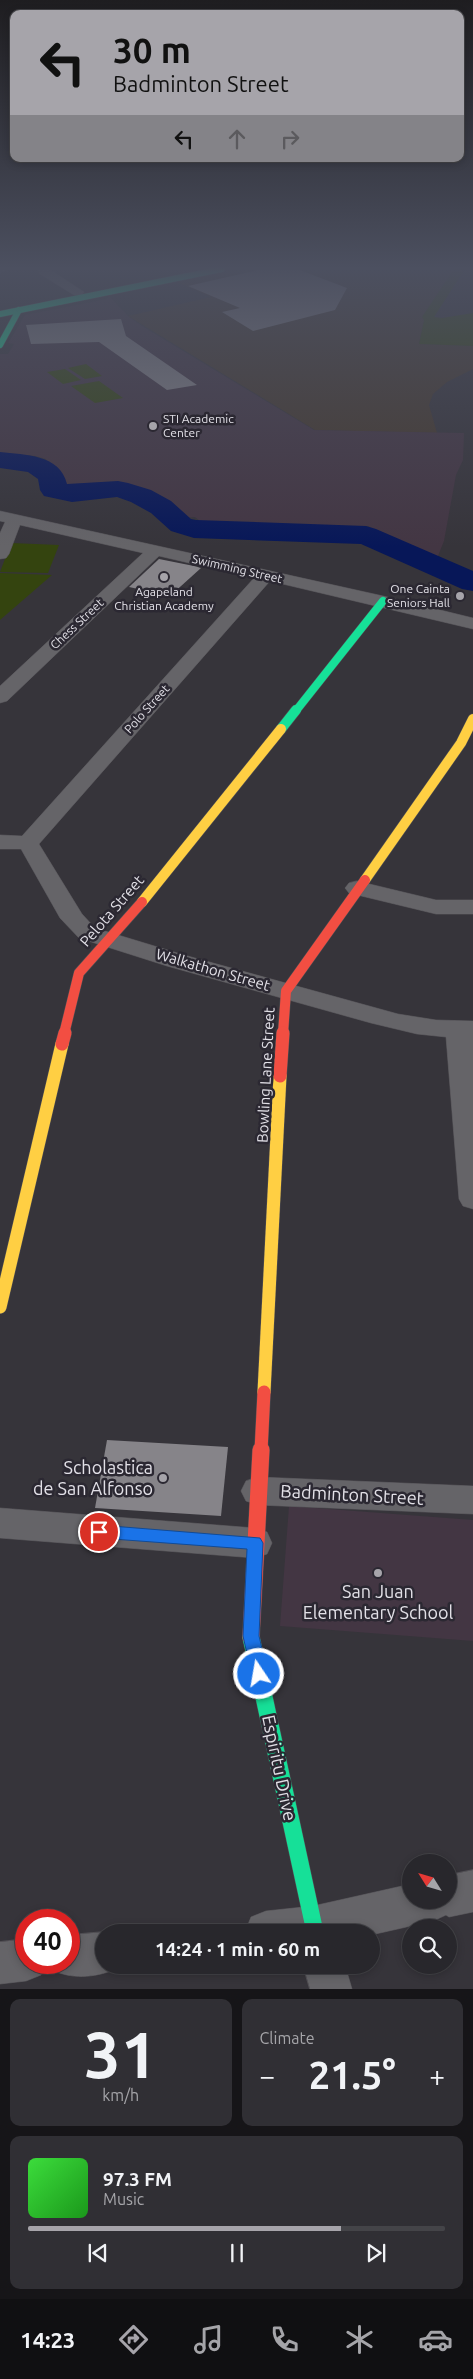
<!DOCTYPE html>
<meta charset="utf-8">
<style>
body{margin:0;font-family:Ubuntu,sans-serif;background:#302f34;color:#f1f3f6;height:100vh;display:flex;flex-direction:column;font-size:19px;white-space:nowrap}
*{box-sizing:border-box;margin:0}
p{font-size:16px;color:#a5a5a9}
.icon{flex:none;width:28px;height:28px;fill:none;stroke:currentColor;stroke-width:2;stroke-linecap:round;stroke-linejoin:round}
.map{position:relative;height:1989px;overflow:hidden}
.panel{display:flex;flex-direction:column;gap:10px;padding:10px;background:#161518;flex:1}
.panel>*{flex:none}
.hud{position:absolute;left:10px;top:10px;width:454px;height:152px;border-radius:10px;box-shadow:0 2px 8px #0003,0 0 0 1px #444448;background:#a6a4aa;color:#111;overflow:hidden}
.needle{width:32px;rotate:307deg}
.controls{position:absolute;left:402px;top:1854px;display:grid;gap:10px}
.controls a{display:grid;place-items:center;width:55px;height:55px;border-radius:50%;background:#28272c;box-shadow:0 2px 8px #0003,0 0 0 1px #444448;font-size:25px}
.speed{position:absolute;left:15px;top:1909px;display:flex;gap:10px;font-size:25px;font-weight:700;text-align:center}
.speed>*{display:grid;place-content:center;width:65px;height:65px;border-radius:50%;background:#28272c;box-shadow:0 2px 8px #0003,0 0 0 1px #444448;line-height:1}
.speed .limit{border:8px solid #d22;background:#fff;color:#111}
.pin{position:absolute;display:grid;place-items:center;width:42px;height:42px;color:#fff;margin:-21px;border:2px solid #fff;border-radius:50%;box-shadow:0 1px 5px #0007}
.me{position:absolute;width:55px;margin:-28px;rotate:348deg;stroke-linejoin:round;filter:drop-shadow(0 0 4px #0008)}
.turn{display:flex;align-items:center;gap:18px;height:105px;padding:0 20px;font-size:22px}
.turn .icon{width:65px;height:65px;stroke-width:2.5}
.turn b{display:block;font-size:35px;line-height:42px}
.lanes{display:flex;align-items:center;height:48px;padding:0 20px;background:#0003;justify-content:center;gap:25px;direction:ltr}
.lanes .off{opacity:.35}
.big{font-size:38px;font-weight:700;line-height:1.1}
.panel .card{flex:1;display:flex;flex-direction:column;justify-content:center;gap:8px;min-width:0;padding:0 18px;border-radius:10px;background:#302f34}
.panel .dial{align-items:center;gap:0}
.dial b{font-size:65px;line-height:1}
.song{display:flex;align-items:center;gap:15px}
.cover{width:60px;height:60px;border-radius:8px;background:linear-gradient(135deg,hsl(120 70% 55%),hsl(120 70% 35%))}
.played{height:5px;border-radius:2px;background:linear-gradient(90deg,#a6a4aa 75%,#444448 75%)}
.keys{display:flex;justify-content:space-around;direction:ltr}
.heat{display:flex;justify-content:space-between;align-items:center;font-size:28px;direction:ltr}
.panel .tiles{flex:1;display:grid;gap:10px;grid-template-columns:1fr 1fr}
.card:last-child{grid-column:span 2}
.trip{position:absolute;left:95px;top:1924px;width:285px;height:50px;border-radius:25px;background:#28272c;box-shadow:0 2px 8px #0003,0 0 0 1px #444448;font-weight:700;line-height:50px;text-align:center}
.tab-bar{display:flex;height:80px;justify-content:space-around;align-items:center;background:#101012;color:#a5a5a9}
.tab-bar .icon{width:35px;height:35px}
.tab-bar .on{color:#a6a4aa}
.tab-bar b{font-size:22px;color:#f1f3f6}
.map>svg:first-child{display:block}
</style>
<div class="map">
<svg width="473" height="1989" viewBox="0 0 473 1989">
<rect width="100%" height="100%" fill="#36343a"/>
<!-- commercial -->
<polygon fill="#44382d" points="241,269 454,269 422,317 424,320 419,344 473,346 473,369 447,382 433,394 429,405 437,433 315,430 128,316 211,297 177,282"/>
<!-- education -->
<g fill="#433643">
<polygon points="109,296 128,316 142,326 314,430 464,433 463,460 456,475 444,541 436,561 368,526 336,529 267,528 261,524 206,526 195,517 182,518 153,497 120,482 78,489 64,486 46,459 35,456 0,453 0,354 8,354 14,344 8,343 25,315 107,299"/>
<polygon points="289,1506 473,1520 473,1641 280,1626"/>
</g>
<!-- green -->
<g fill="#34440f">
<polygon points="454,269 465,269 434,317 442,318 473,313 473,346 419,344 424,320 422,317"/>
<polygon points="86,364 102,376 85,379 68,368"/>
<polygon points="65,369 81,380 63,384 47,372"/>
<polygon points="99,381 123,398 95,403 71,386"/>
<polygon points="11,543 59,545 48,573 0,572"/>
<polygon points="0,573 52,575 0,620"/>
</g>
<g fill="none" stroke-linecap="round" stroke-linejoin="round">
<!-- river -->
<path fill="#071758" fill-rule="evenodd" d="M0,452C25,455 60,454 67,484L118,481L128,483L151,490L171,501L191,519L196,520L366,526L376,529L473,571V591L462,589L361,544L194,538L171,531L151,513L131,502L117,497L72,502L44,496L40,490L38,479L28,472L0,468Z"/>
</g>
<!-- building -->
<g fill="#868489">
<polygon points="262,269 297,269 347,288 335,310 253,331 222,312 240,308 188,286"/>
<polygon points="121,319 126,336 197,385 167,390 99,342 31,344 26,325"/>
<polygon points="159,559 194,566 201,568 170,596 129,587"/>
<polygon points="107,1440 228,1447 221,1516 95,1508"/>
</g>
<g fill="none" stroke-linecap="round" stroke-linejoin="round">
<defs>
<g id="street">
<polygon points="0,269 8,269 0,273"/>
<polygon points="37,269 49,269 84,292 82,295 74,295 40,274"/>
<polygon points="0,511 383,596 473,618 473,629 270,581 39,844 82,914 95,928 184,955 398,1014 436,1020 473,1021 473,1209 463,1206 459,1199 446,1037 417,1034 371,1023 167,966 79,938 60,918 21,849 0,849 0,835 22,836 254,578 159,556 7,701 0,703 0,686 143,553 20,525 9,554 6,558 0,559 0,533 5,522 0,521"/>
<polygon points="357,881 436,900 473,900 473,914 436,914 349,893 345,888 349,883"/>
<polygon points="258,1477 473,1486 473,1514 258,1505 246,1501 241,1491 246,1481"/>
<polygon points="0,1508 255,1528 267,1532 272,1543 267,1554 255,1558 0,1538"/>
<polygon points="473,1870 473,1912 449,1917 446,1915 433,1921 371,1935 371,1932 245,1932 251,1917 266,1911 313,1906 411,1884 411,1900 449,1900 449,1875"/>
<path d="M104,1932V1965H120L119,1968C97,1977 76,1980 54,1971L51,1962H69V1935Z"/>
<polygon points="26,1939 26,1962 46,1962 41,1975 26,1981 0,1984 0,1942"/>
<polygon points="303,1965 345,1965 352,1989 310,1989"/>
</g>
<g id="fast-far3">
<polyline points="0,314 222,269"/>
<polyline points="0,345 19,310"/>
</g>
<polyline id="fast-far2" points="295,712 383,601"/>
<polyline id="fast-far1" points="281,729 296,710"/>
<polyline id="fast" points="251,1637 315,1932"/>
<g id="slow-far1">
<polyline points="365,880 461,743 473,719"/>
<polyline points="142,902 281,729"/>
</g>
<g id="slow">
<polyline points="0,1307 62,1044"/>
<polyline points="264,1392 280,1076"/>
</g>
<g id="jam-far2">
<polyline points="64,1034 79,973 142,902"/>
<polyline points="283,1034 286,991 365,880"/>
</g>
<g id="jam-far1">
<polyline points="62,1044 65,1033"/>
<polyline points="280,1076 283,1033"/>
<polyline points="261,1451 264,1392"/>
</g>
<polyline id="jam" points="251,1637 261,1450"/>
</defs>
<!-- street casing -->
<use href="#street" stroke="#525055" stroke-width="1"/>
<!-- fast-far3 casing -->
<use href="#fast-far3" stroke="#525055" stroke-width="7"/>
<!-- fast-far2 casing -->
<use href="#fast-far2" stroke="#525055" stroke-width="9"/>
<!-- fast-far1 casing -->
<use href="#fast-far1" stroke="#525055" stroke-width="11"/>
<!-- fast casing -->
<use href="#fast" stroke="#525055" stroke-width="18"/>
<!-- slow-far1 casing -->
<use href="#slow-far1" stroke="#525055" stroke-width="11"/>
<!-- slow casing -->
<use href="#slow" stroke="#525055" stroke-width="14"/>
<!-- jam-far2 casing -->
<use href="#jam-far2" stroke="#525055" stroke-width="11"/>
<!-- jam-far1 casing -->
<use href="#jam-far1" stroke="#525055" stroke-width="14"/>
<!-- jam casing -->
<use href="#jam" stroke="#525055" stroke-width="18"/>
<!-- street -->
<use href="#street" fill="#656468" fill-rule="evenodd"/>
<!-- fast-far3 -->
<use href="#fast-far3" stroke="#16e098" stroke-width="6"/>
<!-- fast-far2 -->
<use href="#fast-far2" stroke="#16e098" stroke-width="8"/>
<!-- fast-far1 -->
<use href="#fast-far1" stroke="#16e098" stroke-width="10"/>
<!-- fast -->
<use href="#fast" stroke="#16e098" stroke-width="17"/>
<!-- slow-far1 -->
<use href="#slow-far1" stroke="#ffcf43" stroke-width="10"/>
<!-- slow -->
<use href="#slow" stroke="#ffcf43" stroke-width="13"/>
<!-- jam-far2 -->
<use href="#jam-far2" stroke="#f24e42" stroke-width="10"/>
<!-- jam-far1 -->
<use href="#jam-far1" stroke="#f24e42" stroke-width="13"/>
<!-- jam -->
<use href="#jam" stroke="#f24e42" stroke-width="17"/>
</g>
<!-- sky -->
<linearGradient id="sky" x2="0" y2="1"><stop stop-color="#1e1d20"/><stop offset="0.49" stop-color="#4c5060"/><stop offset="1" stop-color="#4c5060" stop-opacity="0"/></linearGradient>
<rect width="473" height="547" fill="url(#sky)"/>
<!-- route -->
<polygon fill="#1a73e8" stroke="#114b97" points="99,1525 260,1538 263,1543 259,1636 268,1674 265,1680 259,1682 253,1680 243,1636 247,1549 99,1538 93,1536 91,1532 93,1527"/>
<!-- markers -->
<g fill="#a6a4aa" stroke="#2b2832" stroke-width="2">
<circle cx="153" cy="426" r="5"/>
<circle cx="164" cy="577" r="5"/>
<circle cx="460" cy="596" r="5"/>
<circle cx="163" cy="1478" r="5"/>
<circle cx="378" cy="1573" r="5"/>
</g>
<g text-anchor="middle" stroke-width="5" stroke-linejoin="round" paint-order="stroke">
<!-- far-poi labels -->
<g font-size="12" fill="#e2e0e7" stroke="#2b2832" text-anchor="start">
<text x="163" y="423">STI Academic<tspan x="163" dy="14">Center</tspan></text>
<text x="450" y="593" text-anchor="end">One Cainta<tspan x="450" dy="14">Seniors Hall</tspan></text>
<text x="164" y="596" text-anchor="middle">Agapeland<tspan x="164" dy="14">Christian Academy</tspan></text>
</g>
<!-- far-street labels -->
<g font-size="12" fill="#e2e0e7" stroke="#2b2832">
<text transform="translate(237 569) rotate(13)" y="4">Swimming Street</text>
<text transform="translate(77 624) rotate(-43)" y="4">Chess Street</text>
<text transform="translate(147 709) rotate(-48)" y="4">Polo Street</text>
</g>
<!-- street labels -->
<g font-size="15" fill="#e2e0e7" stroke="#2b2832">
<text transform="translate(112 911) rotate(-49)" y="5">Pelota Street</text>
<text transform="translate(213 970) rotate(16)" y="5">Walkathon Street</text>
<text transform="translate(266 1075) rotate(-87)" y="5">Bowling Lane Street</text>
</g>
<!-- near-poi labels -->
<g font-size="18" fill="#e2e0e7" stroke="#2b2832" text-anchor="end">
<text x="153" y="1474">Scholastica<tspan x="153" dy="21">de San Alfonso</tspan></text>
<text x="378" y="1598" text-anchor="middle">San Juan<tspan x="378" dy="21">Elementary School</tspan></text>
</g>
<!-- near-street labels -->
<g font-size="18" fill="#e2e0e7" stroke="#2b2832">
<text transform="translate(352 1495) rotate(3)" y="6">Badminton Street</text>
<text transform="translate(279 1768) rotate(78)" y="6">Espiritu Drive</text>
</g>
</g>
</svg>
<div class="controls">
<a><svg class="needle" viewBox="-14 -14 28 28"><path d="M0-13l5 13h-10z" fill="#e53935"/><path d="M0 13l5-13h-10z" fill="#a5a5a9"/></svg></a>
<a><svg class="icon" aria-label="search" viewBox="0 0 24 24"><circle cx="10" cy="10" r="6"/><path d="M15 15l6 6"/></svg></a>
</div>
<div class="speed"><div class="limit">40</div></div>
<div class="pin" style="left:99px;top:1532px;background:#d93025"><svg class="icon" aria-label="arrive" viewBox="0 0 24 24"><path d="M6 21V4h12l-3 4 3 4H6"/></svg></div>
<svg class="me" style="left:259px;top:1674px" viewBox="-20 -20 40 40"><circle r="17" fill="#1a73e8" stroke="#fff" stroke-width="3"/><path d="M0-11L8 9 0 5-8 9z" fill="#fff"/></svg>
<div class="trip">14:24 · 1 min · 60 m</div>
<div class="hud">
<div class="turn"><svg class="icon" aria-label="left" viewBox="0 0 24 24"><path d="M17 20v-9H6M10 6l-5 5 5 5"/></svg><div><b>30 m</b>Badminton Street</div></div>
<div class="lanes"><svg class="icon" aria-label="left" viewBox="0 0 24 24"><path d="M17 20v-9H6M10 6l-5 5 5 5"/></svg><svg class="icon off" aria-label="ahead" viewBox="0 0 24 24"><path d="M12 20V5M6 11l6-6 6 6"/></svg><svg class="icon off" aria-label="right" viewBox="0 0 24 24"><path d="M7 20v-9h11M14 6l5 5-5 5"/></svg></div>
</div>
</div>
<section class="panel">
<div class="tiles">
<div class="card dial"><b>31</b><p>km/h</p></div>
<div class="card"><p>Climate</p>
<div class="heat"><a>−</a><b class="big">21.5°</b><a>+</a></div>
</div>
<div class="card">
<div class="song"><i class="cover"></i><div><b>97.3 FM</b><p>Music</p></div></div>
<div class="played"></div>
<div class="keys"><svg class="icon" aria-label="previous" viewBox="0 0 24 24"><path d="M18 5L8 12l10 7zM5 5v14"/></svg><svg class="icon" aria-label="pause" viewBox="0 0 24 24"><path d="M8 5v14M16 5v14"/></svg><svg class="icon" aria-label="next" viewBox="0 0 24 24"><path d="M6 5l10 7-10 7zM19 5v14"/></svg></div>
</div>
</div>
</section>
<nav class="tab-bar">
<b>14:23</b>
<svg class="icon on" aria-label="directions" viewBox="0 0 24 24"><path d="M12 3l9 9-9 9-9-9zM9 14v-3h6M13 9l2 2-2 2"/></svg>
<svg class="icon" aria-label="music" viewBox="0 0 24 24"><path d="M9 18V5l10-2v13"/><circle cx="6" cy="18" r="3"/><circle cx="16" cy="16" r="3"/></svg>
<svg class="icon" aria-label="phone" viewBox="0 0 24 24"><path d="M5 4h4l2 5-3 2q2 4 5 5l2-3 5 2v4C11 20 4 13 5 4z"/></svg>
<svg class="icon" aria-label="climate" viewBox="0 0 24 24"><path d="M12 3v18M4 7l16 10M4 17L20 7"/></svg>
<svg class="icon" aria-label="car" viewBox="0 0 24 24"><path d="M5 17H2v-5l4-1 3-4h7l3 4 3 1v5h-3M9 17h6M6 11h13"/><circle cx="7" cy="17" r="2"/><circle cx="17" cy="17" r="2"/></svg>
</nav>
